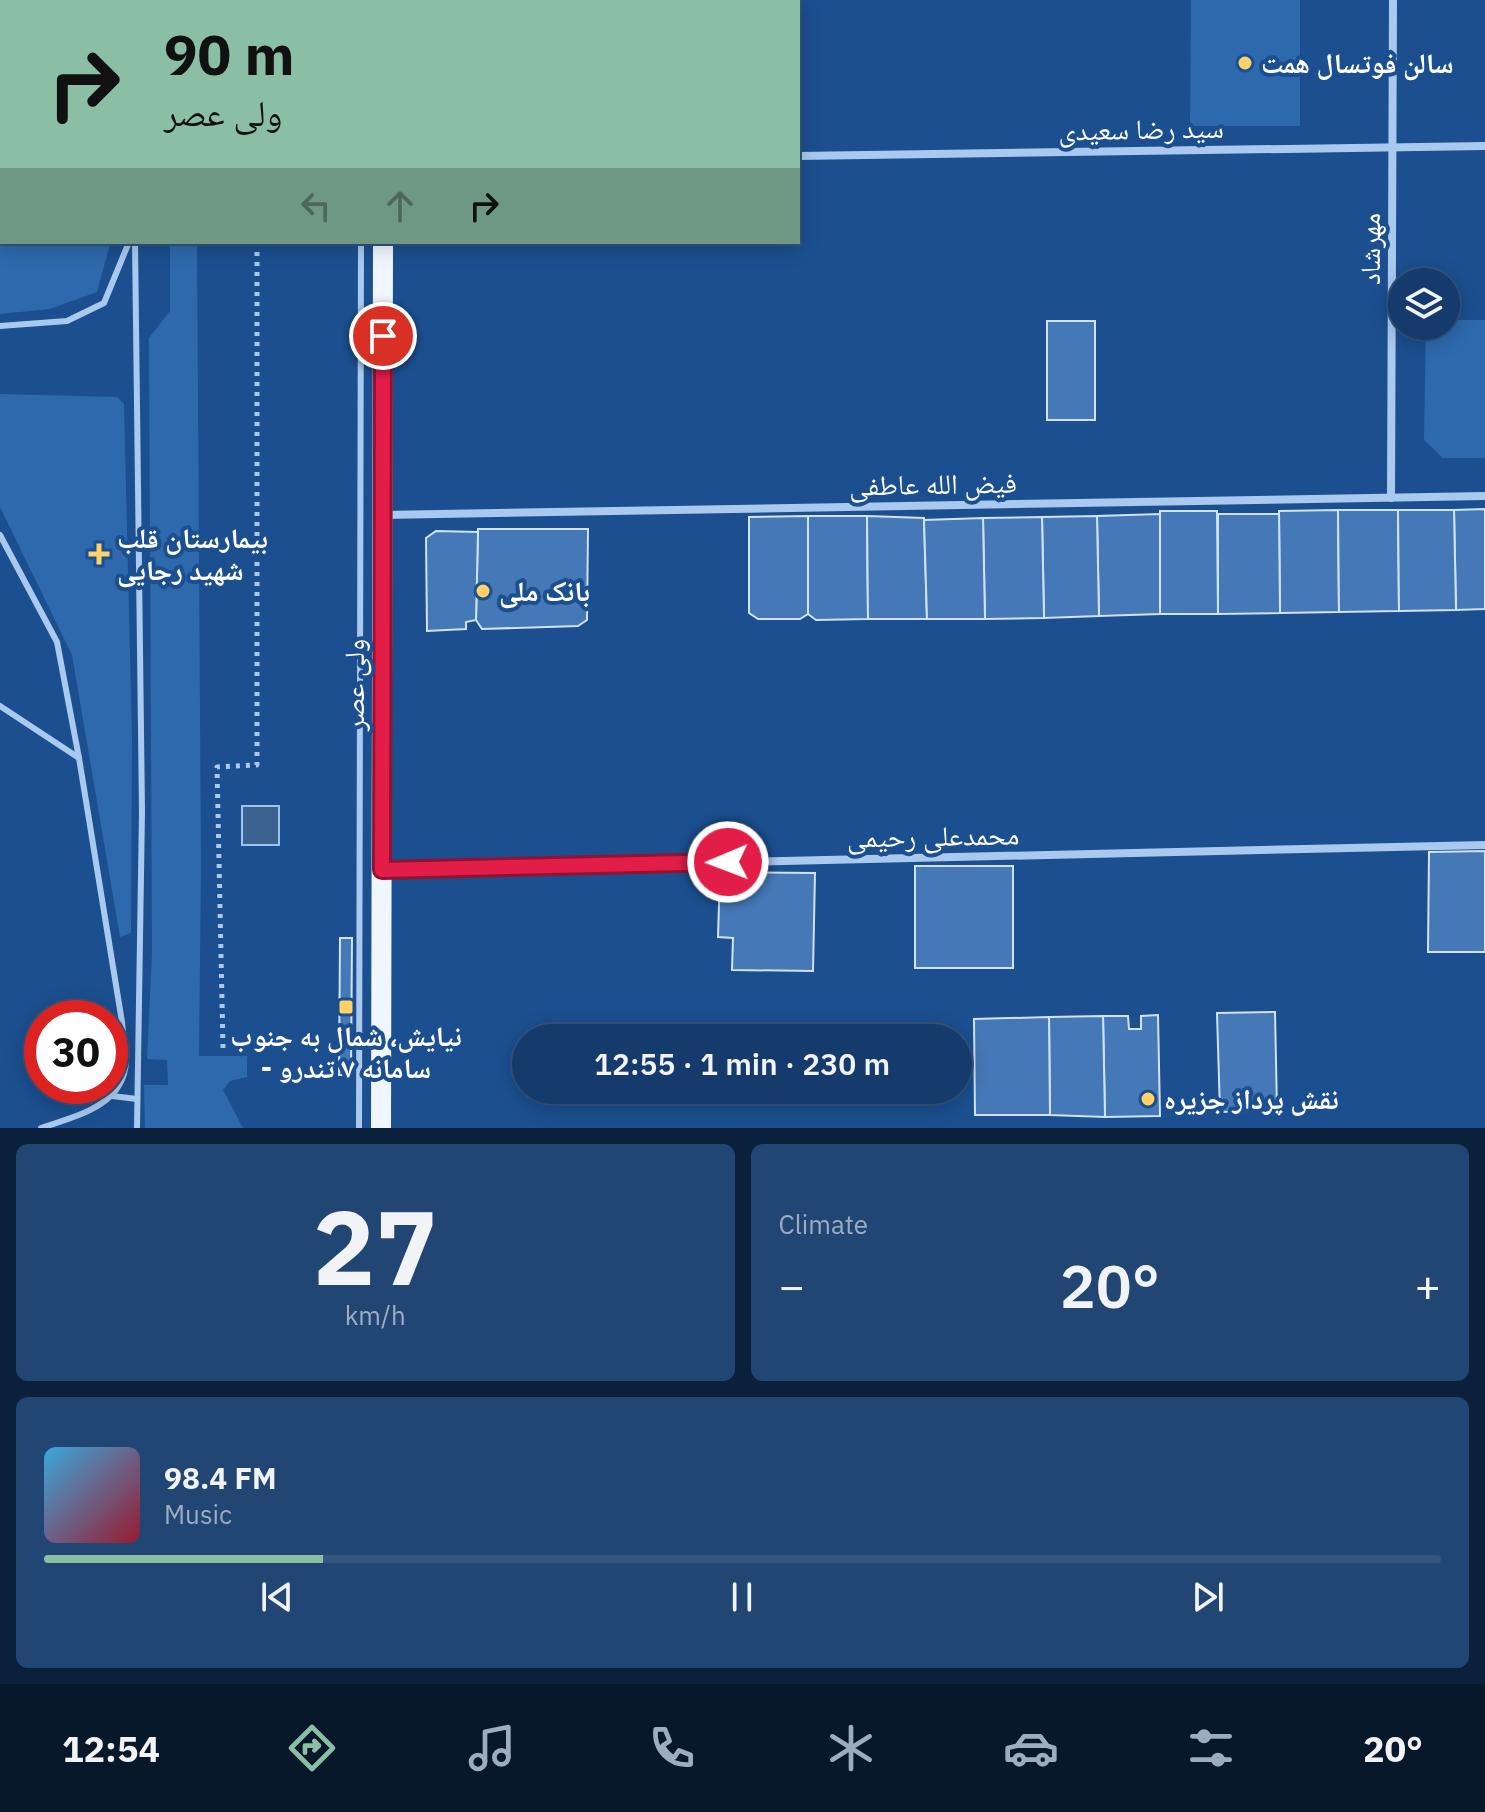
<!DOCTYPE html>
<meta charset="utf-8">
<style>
body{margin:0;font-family:"IBM Plex Sans","Noto Naskh Arabic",sans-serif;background:#214673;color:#f1f3f6;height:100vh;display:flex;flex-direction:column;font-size:30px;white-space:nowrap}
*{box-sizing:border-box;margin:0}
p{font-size:26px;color:#9dadc1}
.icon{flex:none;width:44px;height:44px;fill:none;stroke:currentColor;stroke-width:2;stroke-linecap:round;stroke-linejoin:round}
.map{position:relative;height:1128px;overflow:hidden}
.panel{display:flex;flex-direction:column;gap:16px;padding:16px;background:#0b203b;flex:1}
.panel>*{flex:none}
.banner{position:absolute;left:0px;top:0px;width:800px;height:244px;box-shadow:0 4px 20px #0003,0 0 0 2px #33557e;background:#8abfa5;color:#111;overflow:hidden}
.buttons{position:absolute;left:1388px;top:268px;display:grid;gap:16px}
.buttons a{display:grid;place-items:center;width:72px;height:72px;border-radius:50%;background:#143b6b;box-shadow:0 4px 20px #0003,0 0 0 2px #33557e;font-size:40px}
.speed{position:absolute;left:24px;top:1000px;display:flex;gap:16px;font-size:40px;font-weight:700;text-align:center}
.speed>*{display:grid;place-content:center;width:104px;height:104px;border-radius:50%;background:#143b6b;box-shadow:0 4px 20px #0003,0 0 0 2px #33557e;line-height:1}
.speed .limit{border:12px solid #d22;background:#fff;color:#111}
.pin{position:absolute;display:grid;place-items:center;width:68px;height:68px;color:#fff;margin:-34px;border:4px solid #fff;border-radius:50%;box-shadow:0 2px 8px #0007}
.me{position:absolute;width:88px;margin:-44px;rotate:269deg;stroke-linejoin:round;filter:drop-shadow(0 0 6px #0008)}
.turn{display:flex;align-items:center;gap:28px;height:168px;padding:0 32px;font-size:36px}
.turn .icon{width:104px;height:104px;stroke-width:2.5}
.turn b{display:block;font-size:56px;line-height:68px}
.lanes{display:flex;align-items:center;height:76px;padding:0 32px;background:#0003;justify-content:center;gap:40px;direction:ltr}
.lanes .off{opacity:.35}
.big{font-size:60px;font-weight:600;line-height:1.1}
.panel .tile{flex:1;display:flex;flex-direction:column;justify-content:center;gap:12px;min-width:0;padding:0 28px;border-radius:12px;background:#214673}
.panel .dial{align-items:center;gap:0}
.dial b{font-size:104px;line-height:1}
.song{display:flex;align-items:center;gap:24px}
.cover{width:96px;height:96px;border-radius:12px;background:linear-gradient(135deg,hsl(200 70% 55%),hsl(350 70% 35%))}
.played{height:8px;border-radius:4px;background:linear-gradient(90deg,#8abfa5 20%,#33557e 20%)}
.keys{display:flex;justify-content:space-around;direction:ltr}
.heat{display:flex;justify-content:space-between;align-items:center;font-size:44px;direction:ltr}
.panel .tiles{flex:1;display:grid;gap:16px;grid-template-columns:1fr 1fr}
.tile:last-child{grid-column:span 2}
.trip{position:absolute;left:512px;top:1024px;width:460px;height:80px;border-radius:40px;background:#143b6b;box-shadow:0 4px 20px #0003,0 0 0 2px #33557e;font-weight:600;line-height:80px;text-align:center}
.dock{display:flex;height:128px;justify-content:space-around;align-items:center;background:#08182b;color:#9dadc1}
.dock .icon{width:56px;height:56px}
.dock .active{color:#8abfa5}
.dock b{font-size:36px;color:#f1f3f6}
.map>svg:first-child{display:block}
</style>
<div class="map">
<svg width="1485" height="1128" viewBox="0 0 1485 1128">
<rect width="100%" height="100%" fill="#1b4f8f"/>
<!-- green -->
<g fill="#2e69ad">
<polygon points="1191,0 1300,0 1300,126 1190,126"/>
<polygon points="0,52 2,242 109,242 109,248 97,292 50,309 0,314"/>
<polygon points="170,242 197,242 201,867 199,1056 247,1056 247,1077 230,1081 223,1090 243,1128 145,1128 144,1085 168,1085 167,1060 147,1059 152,953 149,338 170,311"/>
<polygon points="1446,320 1485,320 1485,458 1443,458 1424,440 1426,326 1446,326"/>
<polygon points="0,394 117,397 124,404 132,737 131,933 120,937 72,655 0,507"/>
</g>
<!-- water -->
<rect fill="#3c6290" stroke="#9cc4f0" stroke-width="2" x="242" y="806" width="37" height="39"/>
<!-- building -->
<g fill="#4478b7" stroke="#cfe3fa" stroke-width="2">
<polygon points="0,0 67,0 67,2 2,2 0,47"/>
<rect x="1047" y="321" width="48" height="99"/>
<polygon points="1485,509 1485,609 1456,610 1454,510"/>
<polygon points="1338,510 1339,612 1280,613 1279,511"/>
<polygon points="1338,510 1398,510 1399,611 1339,612"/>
<polygon points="1398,510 1454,510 1456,610 1399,611"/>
<polygon points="1160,511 1217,511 1218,614 1160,614"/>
<polygon points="1160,514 1160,614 1099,616 1097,516"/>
<polygon points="1218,514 1279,514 1280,613 1218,614"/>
<polygon points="808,516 867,516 868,619 816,620 808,614"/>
<polygon points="808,516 808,614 800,619 758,619 749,613 749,517"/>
<polygon points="867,516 924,518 927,619 868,619"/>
<polygon points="1097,516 1099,616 1044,618 1042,517"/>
<polygon points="1042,517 1044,618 985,619 983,518"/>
<polygon points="983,518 985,619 927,619 924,520"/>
<polygon points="478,529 588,529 587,620 578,626 482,629 476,620"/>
<polygon points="436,531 478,532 476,620 466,622 466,629 427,631 426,538"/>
<polygon points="1485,851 1485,952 1428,952 1429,852"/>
<rect x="915" y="866" width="98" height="102"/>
<polygon points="720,872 815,873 813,971 732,970 733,938 718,937"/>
<polygon points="340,938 352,938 351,1075 339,1075"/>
<polygon points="1275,1012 1277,1110 1220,1112 1217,1013"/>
<polygon points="1158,1015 1160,1116 1105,1117 1103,1016 1128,1016 1129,1029 1141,1029 1141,1016"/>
<polygon points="1103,1016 1105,1117 1050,1115 1049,1017"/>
<polygon points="1049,1017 1050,1115 975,1115 974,1019"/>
</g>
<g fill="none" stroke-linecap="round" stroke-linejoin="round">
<!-- path -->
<g stroke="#a9c9ee" stroke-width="5" stroke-dasharray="4 6" stroke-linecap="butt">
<polyline points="257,2 257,0"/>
<polyline points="223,1048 217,767 257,765 257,242"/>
</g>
<!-- service -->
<g stroke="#a9c9ee" stroke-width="6">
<polyline points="119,0 120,2"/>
<polyline points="361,2 361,0"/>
<polyline points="135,242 142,812 137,1128"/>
<polyline points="0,326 67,321 104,303 129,242"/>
<path d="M0,535L57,642L79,758L122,1022C123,1035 126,1048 126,1061C124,1106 76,1116 41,1128"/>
<polyline points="0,706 79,758"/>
<polyline points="112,1096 137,1099"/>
<polyline points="359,1128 361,242"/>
</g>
<!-- minor -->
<g stroke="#a9c9ee" stroke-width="8">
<polyline points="798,156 1485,146"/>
<polyline points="1391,498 1393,0"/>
<polyline points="382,515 1485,496"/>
<polyline points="382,870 1485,845"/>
</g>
<!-- primary -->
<g stroke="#f0f6ff" stroke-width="20">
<polyline points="384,2 384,0"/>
<polyline points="381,1128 383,242"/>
</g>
</g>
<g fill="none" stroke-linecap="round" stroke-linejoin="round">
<defs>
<polyline id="route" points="383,336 382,870 728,862"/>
</defs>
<!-- route casing -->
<use href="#route" stroke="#92132f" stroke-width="20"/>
<!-- route -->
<use href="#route" stroke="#e11d48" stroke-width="14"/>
</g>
<!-- markers -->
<g fill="#ffd166" stroke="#1b4f8f" stroke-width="3">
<circle cx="1245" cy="63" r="8"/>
<path d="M95 542h8v8h8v8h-8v8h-8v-8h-8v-8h8z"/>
<circle cx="483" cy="591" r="8"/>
<rect x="338" y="999" width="16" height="16" rx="4"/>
<circle cx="1148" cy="1099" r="8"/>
</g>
<g text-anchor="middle" stroke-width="8" stroke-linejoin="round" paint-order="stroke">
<!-- poi labels -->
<g font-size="28" font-weight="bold" fill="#fff" stroke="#1b4f8f" text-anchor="start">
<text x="1261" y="73">سالن فوتسال همت</text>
<text x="117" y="548">بیمارستان قلب<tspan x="117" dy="32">شهید رجایی</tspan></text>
<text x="499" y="601">بانک ملی</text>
<text x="346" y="1046" text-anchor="middle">نیایش، شمال به جنوب<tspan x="346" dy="32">- سامانه ۷ تندرو</tspan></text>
<text x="1164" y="1109">نقش پرداز جزیره</text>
</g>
<!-- street labels -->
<g font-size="28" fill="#fff" stroke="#1b4f8f">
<text transform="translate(1141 129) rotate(-1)" y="10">سید رضا سعیدی</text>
<text transform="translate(1370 249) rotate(-90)" y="10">مهرشاد</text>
<text transform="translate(933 484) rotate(-1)" y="10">فیض الله عاطفی</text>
<text transform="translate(354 685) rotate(-90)" y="10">ولی عصر</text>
<text transform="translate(933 836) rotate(-1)" y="10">محمدعلی رحیمی</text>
</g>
</g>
</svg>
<div class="buttons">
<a><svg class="icon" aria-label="layers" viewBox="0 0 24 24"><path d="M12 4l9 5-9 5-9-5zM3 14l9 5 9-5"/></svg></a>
</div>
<div class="speed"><div class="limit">30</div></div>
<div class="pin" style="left:383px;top:336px;background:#d93025"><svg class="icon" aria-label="arrive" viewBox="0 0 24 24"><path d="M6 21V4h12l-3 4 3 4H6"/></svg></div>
<svg class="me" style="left:728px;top:862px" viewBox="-20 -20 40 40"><circle r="17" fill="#e11d48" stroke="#fff" stroke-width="3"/><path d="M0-11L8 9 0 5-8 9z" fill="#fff"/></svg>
<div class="trip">12:55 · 1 min · 230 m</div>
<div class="banner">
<div class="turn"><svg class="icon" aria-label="right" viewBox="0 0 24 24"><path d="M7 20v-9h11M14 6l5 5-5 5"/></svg><div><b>90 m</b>ولی عصر</div></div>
<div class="lanes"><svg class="icon off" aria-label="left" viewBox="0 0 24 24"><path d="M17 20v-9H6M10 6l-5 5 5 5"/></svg><svg class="icon off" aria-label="ahead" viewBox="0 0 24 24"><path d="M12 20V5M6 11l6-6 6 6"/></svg><svg class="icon" aria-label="right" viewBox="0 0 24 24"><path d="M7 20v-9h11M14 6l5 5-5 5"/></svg></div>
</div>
</div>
<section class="panel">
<div class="tiles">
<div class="tile dial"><b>27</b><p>km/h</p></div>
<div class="tile"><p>Climate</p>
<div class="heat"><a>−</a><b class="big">20°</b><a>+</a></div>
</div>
<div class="tile">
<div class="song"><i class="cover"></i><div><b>98.4 FM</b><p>Music</p></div></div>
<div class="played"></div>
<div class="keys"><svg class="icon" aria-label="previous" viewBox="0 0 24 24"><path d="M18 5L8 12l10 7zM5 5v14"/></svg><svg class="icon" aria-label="pause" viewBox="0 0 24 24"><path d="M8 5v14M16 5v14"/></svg><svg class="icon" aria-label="next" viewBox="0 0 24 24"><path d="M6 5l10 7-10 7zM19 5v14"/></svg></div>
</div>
</div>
</section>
<nav class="dock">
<b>12:54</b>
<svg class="icon active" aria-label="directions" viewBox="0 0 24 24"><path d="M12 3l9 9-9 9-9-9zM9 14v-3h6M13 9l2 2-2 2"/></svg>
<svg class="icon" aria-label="music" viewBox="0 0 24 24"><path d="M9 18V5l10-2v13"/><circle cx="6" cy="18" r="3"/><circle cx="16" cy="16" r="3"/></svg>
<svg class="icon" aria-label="phone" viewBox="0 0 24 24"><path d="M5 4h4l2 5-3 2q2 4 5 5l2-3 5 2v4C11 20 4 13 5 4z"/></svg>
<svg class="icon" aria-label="climate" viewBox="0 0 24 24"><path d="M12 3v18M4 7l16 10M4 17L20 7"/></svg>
<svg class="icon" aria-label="car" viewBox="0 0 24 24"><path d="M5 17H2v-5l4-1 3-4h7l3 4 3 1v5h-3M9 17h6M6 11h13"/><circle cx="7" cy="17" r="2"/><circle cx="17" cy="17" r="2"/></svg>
<svg class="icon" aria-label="filters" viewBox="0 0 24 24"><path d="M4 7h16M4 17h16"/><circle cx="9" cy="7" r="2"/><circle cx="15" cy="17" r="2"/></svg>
<b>20°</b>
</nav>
